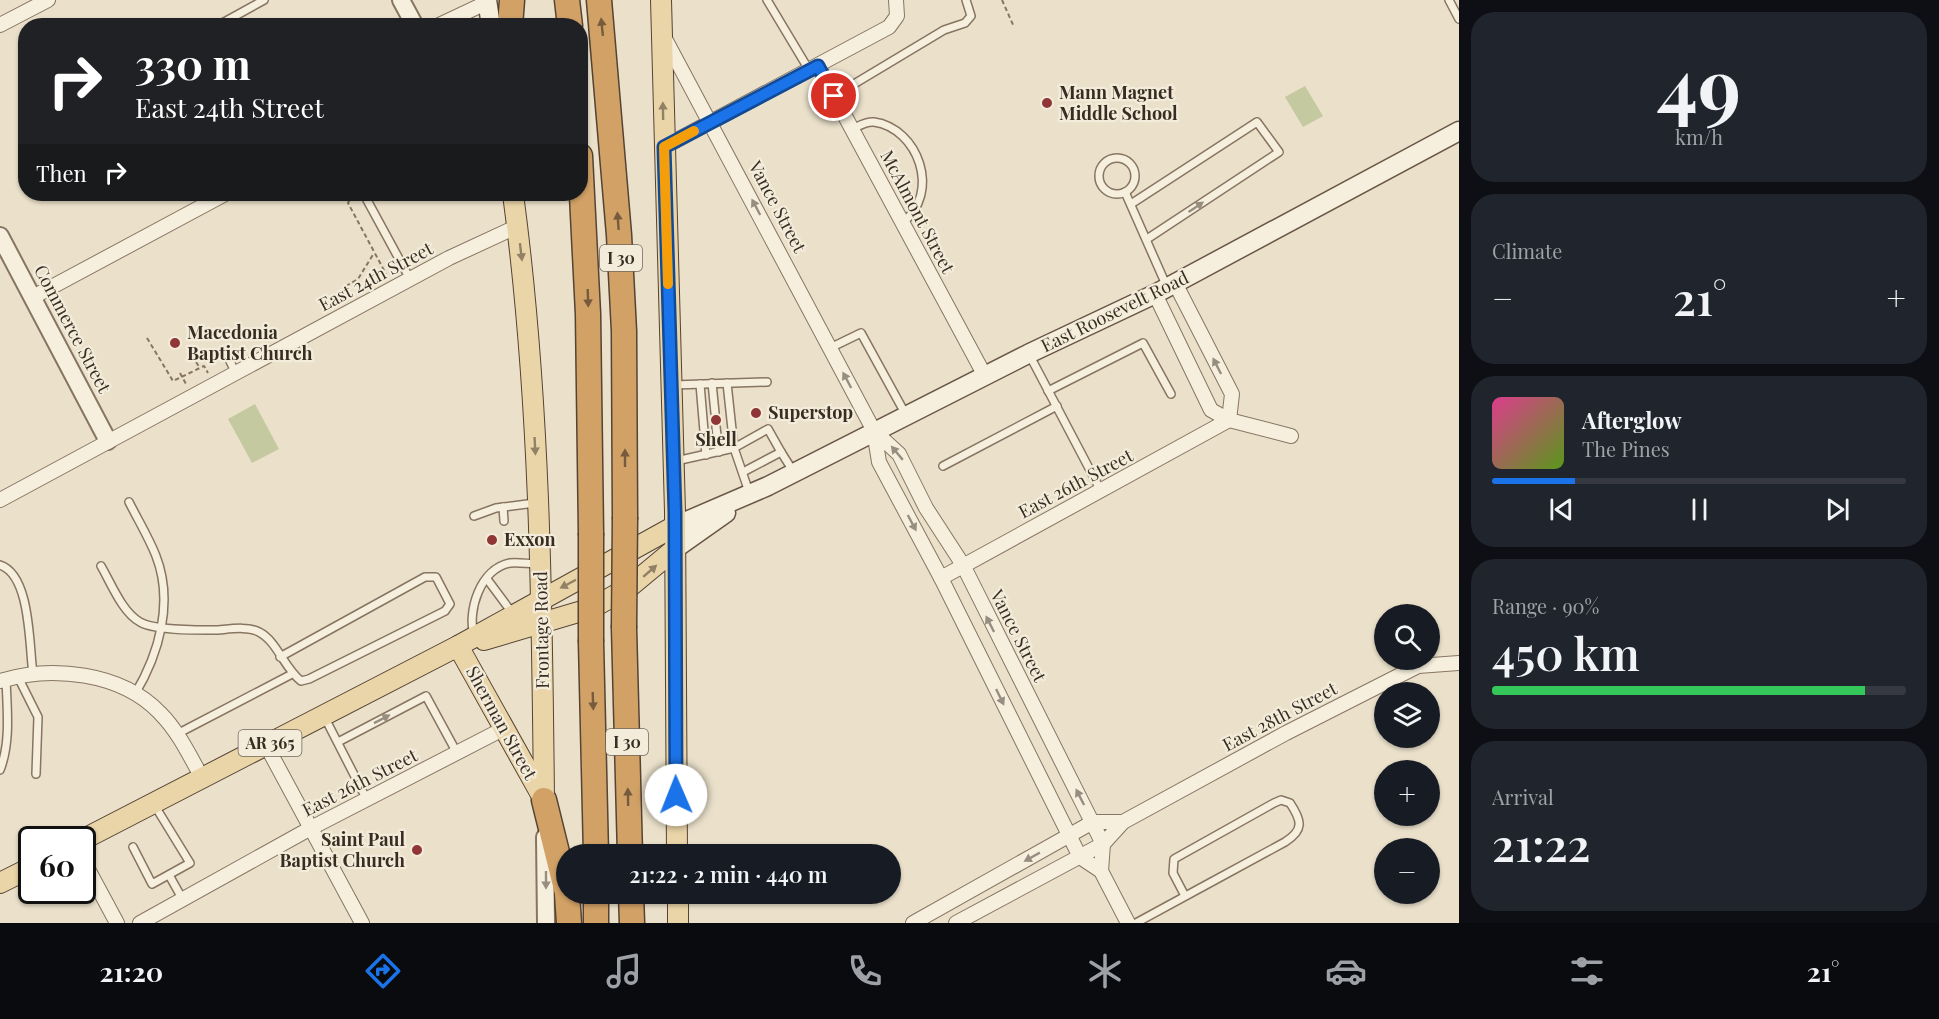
<!DOCTYPE html>
<meta charset="utf-8">
<style>
body{margin:0;font-family:"Playfair Display",serif;background:#20242c;color:#f1f3f6;height:100vh;display:flex;flex-direction:column;font-size:22px;white-space:nowrap}
*{box-sizing:border-box;margin:0}
p{font-size:20px;color:#9ea1a6}
.icon{flex:none;width:33px;height:33px;fill:none;stroke:currentColor;stroke-width:2;stroke-linecap:round;stroke-linejoin:round}
.map{position:relative;flex:1;overflow:hidden}
.details{display:flex;flex-direction:column;gap:12px;padding:12px;background:#0d0f14;width:480px}
.details>*{flex:none}
.banner{position:absolute;left:18px;top:18px;width:570px;height:183px;border-radius:24px;box-shadow:0 2px 4px #0004;background:#202124;color:#fff;overflow:hidden}
.fabs{position:absolute;left:1374px;top:604px;display:grid;gap:12px}
.fabs a{display:grid;place-items:center;width:66px;height:66px;border-radius:50%;background:#171b24;box-shadow:0 2px 4px #0004;font-size:30px}
.speed{position:absolute;left:18px;top:826px;display:flex;gap:12px;font-size:30px;font-weight:700;text-align:center}
.speed>*{display:grid;place-content:center;width:78px;height:78px;border-radius:50%;background:#171b24;box-shadow:0 2px 4px #0004;line-height:1}
.speed .limit{border:3px solid #111;border-radius:9px;background:#fff;color:#111}
.pin{position:absolute;display:grid;place-items:center;width:51px;height:51px;color:#fff;margin:-26px;border:3px solid #fff;border-radius:50%;box-shadow:0 2px 6px #0007}
.me{position:absolute;width:66px;margin:-33px;rotate:359deg;stroke-linejoin:round;filter:drop-shadow(0 0 4px #0008)}
.turn{display:flex;align-items:center;gap:21px;height:126px;padding:0 18px;font-size:27px}
.turn .icon{width:78px;height:78px;stroke-width:2.5}
.turn b{display:block;font-size:42px;line-height:51px}
.then{display:flex;align-items:center;height:57px;padding:0 18px;background:#0003;gap:12px;font-size:22px}
.big{font-size:45px;font-weight:600;line-height:1.1}
.details .widget{flex:1;display:flex;flex-direction:column;justify-content:center;gap:9px;min-width:0;padding:0 21px;border-radius:24px;background:#20242c}
.details .dial{align-items:center;gap:0}
.dial b{font-size:78px;line-height:1}
.song{display:flex;align-items:center;gap:18px}
.cover{width:72px;height:72px;border-radius:9px;background:linear-gradient(135deg,hsl(330 70% 55%),hsl(90 70% 35%))}
.played{height:6px;border-radius:3px;background:linear-gradient(90deg,#1a73e8 20%,#363941 20%)}
.keys{display:flex;justify-content:space-around;direction:ltr}
.heat{display:flex;justify-content:space-between;align-items:center;font-size:33px;direction:ltr}
.charge{height:9px;border-radius:4px;background:linear-gradient(90deg,#34c759 90%,#363941 0)}
.trip{position:absolute;left:556px;top:844px;width:345px;height:60px;border-radius:30px;background:#171b24;box-shadow:0 2px 4px #0004;font-weight:600;line-height:60px;text-align:center}
.tabs{display:flex;height:96px;justify-content:space-around;align-items:center;background:#090b0e;color:#9ea1a6}
.tabs .icon{width:42px;height:42px}
.tabs .active{color:#1a73e8}
.tabs b{font-size:27px;color:#f1f3f6}
main{display:flex;flex:1;min-height:0}
.map>svg:first-child{display:block}
</style>
<main>
<div class="map">
<svg width="1459" height="923" viewBox="0 0 1459 923">
<rect width="100%" height="100%" fill="#ebe1cb"/>
<!-- green -->
<g fill="#c4c9a0">
<polygon points="1305,86 1323,116 1303,127 1285,97"/>
<polygon points="255,404 279,449 252,463 228,419"/>
</g>
<g fill="none" stroke-linecap="round" stroke-linejoin="round">
<defs>
<g id="service">
<polyline points="767,0 809,70"/>
<polyline points="1449,0 1459,19"/>
<polyline points="217,26 264,0"/>
<polyline points="834,96 944,30 965,23 971,16 966,0"/>
<path d="M852,129C859,126 866,121 874,122C918,128 942,193 902,223"/>
<circle cx="1117" cy="176" r="18"/>
<polyline points="1125,192 1167,287"/>
<polyline points="367,200 410,279"/>
<polyline points="1131,204 1257,122 1279,152 1147,239"/>
<polyline points="830,348 861,333 906,415"/>
<polyline points="1030,356 1101,491"/>
<polyline points="229,359 236,374"/>
<polyline points="712,383 715,413"/>
<polyline points="727,383 734,448 768,429 781,452"/>
<polyline points="700,384 706,455"/>
<polyline points="673,385 767,382"/>
<polyline points="1048,391 1143,343 1171,394"/>
<polyline points="716,427 719,452"/>
<polyline points="676,461 734,448 749,492"/>
<polyline points="943,466 1057,406"/>
<polyline points="743,472 781,452 793,471"/>
<path d="M129,502C138,520 149,538 156,556C174,602 159,654 135,694"/>
<polyline points="503,507 504,521"/>
<polyline points="474,516 496,508 535,503"/>
<path d="M0,565C31,575 29,646 33,674"/>
<path d="M101,566C111,583 122,612 140,622C155,631 200,630 218,630C230,629 248,626 259,632C277,641 284,668 301,681L309,679L445,611L450,604L436,577H425L280,657"/>
<polyline points="487,579 513,614"/>
<path d="M474,636C467,611 480,569 510,563C518,562 529,564 538,564"/>
<polyline points="18,677 38,717 36,774"/>
<polyline points="325,718 367,800"/>
<polyline points="177,734 292,674"/>
<polyline points="338,742 426,696 457,753"/>
<path d="M0,770C11,742 7,709 6,679"/>
<polyline points="133,847 152,884 190,863 155,806"/>
<polyline points="169,875 183,900"/>
<path d="M1136,923C1186,896 1235,869 1285,842C1304,830 1302,821 1290,803L1281,800L1274,803L1174,859L1173,873L1185,896"/>
</g>
<g id="minor">
<polyline points="0,25 48,0"/>
<polyline points="437,26 488,2"/>
<polyline points="663,35 874,431 879,462 941,578 1080,857 1101,871 1128,923"/>
<polyline points="818,66 985,376"/>
<polyline points="664,147 889,27 897,16 896,0"/>
<polyline points="1175,283 1232,394 1229,420"/>
<polyline points="1155,294 1211,410 1229,420 1291,436"/>
<polyline points="33,297 225,194"/>
<polyline points="874,431 899,454 926,508 963,565 1103,844 1101,871"/>
<polyline points="0,500 449,258 518,226"/>
<polyline points="941,578 1229,420"/>
<path d="M0,681C51,665 121,672 160,713C178,731 190,756 202,778"/>
<polyline points="266,745 362,923"/>
<polyline points="82,858 117,923"/>
<polyline points="140,923 311,828 503,729"/>
<polyline points="913,923 1093,822 1123,822"/>
<polyline points="956,923 1103,844 1123,822 1286,733 1418,666 1459,663"/>
</g>
<g id="tertiary">
<polyline points="401,0 415,26"/>
<polyline points="0,236 108,441"/>
<polyline points="545,837 546,923"/>
</g>
<g id="secondary">
<polyline points="487,0 491,26"/>
<polyline points="675,526 768,486 1028,354 1155,294 1459,131"/>
<polyline points="675,549 726,513"/>
</g>
<g id="primary">
<polyline points="661,0 675,512 677,855"/>
<path d="M513,194C540,395 542,598 544,800"/>
<polyline points="484,640 592,608 628,588 675,549"/>
<polyline points="458,646 543,798"/>
<polyline points="82,840 458,646 675,526"/>
<polyline points="0,883 32,867"/>
<polyline points="678,894 678,923"/>
</g>
<g id="motorway">
<polyline points="567,0 570,26"/>
<polyline points="599,0 619,235 624,331 625,517"/>
<polyline points="510,26 512,0"/>
<polyline points="580,156 588,314 591,533"/>
<polyline points="624,628 630,855"/>
<polyline points="591,642 596,855"/>
<polyline points="544,800 567,893"/>
<polyline points="567,894 569,923"/>
<polyline points="596,894 596,923"/>
<polyline points="631,894 632,923"/>
</g>
</defs>
<!-- service casing -->
<use href="#service" stroke="#877561" stroke-width="10"/>
<!-- minor casing -->
<use href="#minor" stroke="#877561" stroke-width="16"/>
<!-- tertiary casing -->
<use href="#tertiary" stroke="#877561" stroke-width="20"/>
<!-- secondary casing -->
<use href="#secondary" stroke="#695644" stroke-width="21"/>
<!-- primary casing -->
<use href="#primary" stroke="#554334" stroke-width="22"/>
<!-- motorway casing -->
<use href="#motorway" stroke="#554334" stroke-width="27"/>
<!-- path -->
<g stroke="#877561" stroke-width="2" stroke-dasharray="4.5 3" stroke-linecap="butt">
<polyline points="1002,0 1014,27"/>
<polyline points="353,194 348,203 386,274"/>
<polyline points="349,298 343,288 358,279 374,253"/>
<polyline points="147,338 173,381 204,366 208,373"/>
<polyline points="196,362 200,368"/>
<polyline points="180,373 186,384"/>
</g>
<!-- service -->
<use href="#service" stroke="#f6efde" stroke-width="7"/>
<!-- minor -->
<use href="#minor" stroke="#f6efde" stroke-width="14"/>
<!-- tertiary -->
<use href="#tertiary" stroke="#f6efde" stroke-width="16"/>
<!-- secondary -->
<use href="#secondary" stroke="#f6efde" stroke-width="18"/>
<!-- primary -->
<use href="#primary" stroke="#ead5a8" stroke-width="20"/>
<!-- motorway -->
<use href="#motorway" stroke="#d1a166" stroke-width="24"/>
<defs>
<g id="motorway-bridge">
<polyline points="624,628 625,517"/>
<polyline points="591,642 591,533"/>
</g>
</defs>
<!-- motorway-bridge casing -->
<use href="#motorway-bridge" stroke="#554334" stroke-width="27" stroke-linecap="butt"/>
<!-- motorway-bridge -->
<use href="#motorway-bridge" stroke="#d1a166" stroke-width="24"/>
</g>
<!-- one-way arrows -->
<defs><path id="oneway-solid" d="M-6-.8H1V-3.2L6.5 0L1 3.2V.8H-6Z" transform="scale(1.5)"/></defs>
<g fill="#765b3e">
<use href="#oneway-solid" transform="translate(602 27) rotate(-96)"/>
<use href="#oneway-solid" transform="translate(618 221) rotate(-94)"/>
<use href="#oneway-solid" transform="translate(588 298) rotate(88)"/>
<use href="#oneway-solid" transform="translate(625 458) rotate(-90)"/>
<use href="#oneway-solid" transform="translate(593 701) rotate(88)"/>
<use href="#oneway-solid" transform="translate(628 797) rotate(-91)"/>
</g>
<g fill="#928166">
<use href="#oneway-solid" transform="translate(663 111) rotate(-91)"/>
<use href="#oneway-solid" transform="translate(521 252) rotate(83)"/>
<use href="#oneway-solid" transform="translate(535 446) rotate(87)"/>
<use href="#oneway-solid" transform="translate(650 571) rotate(-41)"/>
<use href="#oneway-solid" transform="translate(568 584) rotate(152)"/>
</g>
<g fill="#988e80">
<use href="#oneway-solid" transform="translate(756 207) rotate(-118)"/>
<use href="#oneway-solid" transform="translate(1196 207) rotate(-34)"/>
<use href="#oneway-solid" transform="translate(1217 366) rotate(-117)"/>
<use href="#oneway-solid" transform="translate(847 380) rotate(-118)"/>
<use href="#oneway-solid" transform="translate(897 453) rotate(-130)"/>
<use href="#oneway-solid" transform="translate(912 523) rotate(62)"/>
<use href="#oneway-solid" transform="translate(990 624) rotate(-117)"/>
<use href="#oneway-solid" transform="translate(1000 697) rotate(64)"/>
<use href="#oneway-solid" transform="translate(382 719) rotate(-27)"/>
<use href="#oneway-solid" transform="translate(1080 797) rotate(-117)"/>
<use href="#oneway-solid" transform="translate(1032 857) rotate(151)"/>
<use href="#oneway-solid" transform="translate(546 880) rotate(90)"/>
</g>
<g fill="none" stroke-linecap="round" stroke-linejoin="round">
<defs>
<polyline id="route" points="676,795 675,512 664,147 818,66 834,96"/>
</defs>
<!-- route casing -->
<use href="#route" stroke="#114b97" stroke-width="15"/>
<!-- route -->
<use href="#route" stroke="#1a73e8" stroke-width="10"/>
<!-- slow -->
<polyline stroke="#f59e0b" stroke-width="10" points="668,284 664,147 694,131"/>
</g>
<!-- markers -->
<g fill="#903637" stroke="#f3ecda" stroke-width="2">
<circle cx="1047" cy="103" r="6"/>
<circle cx="175" cy="343" r="6"/>
<circle cx="756" cy="413" r="6"/>
<circle cx="716" cy="420" r="6"/>
<circle cx="492" cy="540" r="6"/>
<circle cx="417" cy="850" r="6"/>
</g>
<g text-anchor="middle" stroke-width="4.5" stroke-linejoin="round" paint-order="stroke">
<!-- shield labels -->
<g fill="#f3ecda" stroke="#71665a" stroke-width="1.5">
<rect x="600" y="245" width="42" height="26" rx="4.5"/>
<rect x="606" y="729" width="42" height="26" rx="4.5"/>
<rect x="238.5" y="730" width="63" height="26" rx="4.5"/>
</g>
<g font-size="16" font-weight="bold" fill="#392d23">
<text x="621" y="264">I 30</text>
<text x="627" y="748">I 30</text>
<text x="270" y="749">AR 365</text>
</g>
<!-- poi labels -->
<g font-size="18" font-weight="bold" fill="#392d23" stroke="#f3ecda" text-anchor="start">
<text x="1059" y="99">Mann Magnet<tspan x="1059" dy="21">Middle School</tspan></text>
<text x="187" y="339">Macedonia<tspan x="187" dy="21">Baptist Church</tspan></text>
<text x="768" y="419">Superstop</text>
<text x="716" y="446" text-anchor="middle">Shell</text>
<text x="504" y="546">Exxon</text>
<text x="405" y="846" text-anchor="end">Saint Paul<tspan x="405" dy="21">Baptist Church</tspan></text>
</g>
<!-- street labels -->
<g font-size="18" fill="#392d23" stroke="#f3ecda">
<text transform="translate(777 207) rotate(62)" y="6">Vance Street</text>
<text transform="translate(917 212) rotate(62)" y="6">McAlmont Street</text>
<text transform="translate(376 277) rotate(-28)" y="6">East 24th Street</text>
<text transform="translate(1115 312) rotate(-26)" y="6">East Roosevelt Road</text>
<text transform="translate(72 329) rotate(62)" y="6">Commerce Street</text>
<text transform="translate(1076 484) rotate(-28)" y="6">East 26th Street</text>
<text transform="translate(542 630) rotate(-91)" y="6">Frontage Road</text>
<text transform="translate(1018 636) rotate(63)" y="6">Vance Street</text>
<text transform="translate(1280 717) rotate(-28)" y="6">East 28th Street</text>
<text transform="translate(501 723) rotate(61)" y="6">Sherman Street</text>
<text transform="translate(360 783) rotate(-27)" y="6">East 26th Street</text>
</g>
</g>
</svg>
<div class="fabs">
<a><svg class="icon" aria-label="search" viewBox="0 0 24 24"><circle cx="10" cy="10" r="6"/><path d="M15 15l6 6"/></svg></a>
<a><svg class="icon" aria-label="layers" viewBox="0 0 24 24"><path d="M12 4l9 5-9 5-9-5zM3 14l9 5 9-5"/></svg></a>
<a>+</a>
<a>−</a>
</div>
<div class="speed"><div class="limit">60</div></div>
<div class="pin" style="left:834px;top:96px;background:#d93025"><svg class="icon" aria-label="arrive" viewBox="0 0 24 24"><path d="M6 21V4h12l-3 4 3 4H6"/></svg></div>
<svg class="me" style="left:676px;top:795px" viewBox="-20 -20 40 40"><circle r="19" fill="#fff"/><path d="M0-13L10 11 0 6-10 11z" fill="#1a73e8"/></svg>
<div class="trip">21:22 · 2 min · 440 m</div>
<div class="banner">
<div class="turn"><svg class="icon" aria-label="right" viewBox="0 0 24 24"><path d="M7 20v-9h11M14 6l5 5-5 5"/></svg><div><b>330 m</b>East 24th Street</div></div>
<div class="then">Then<svg class="icon" aria-label="right" viewBox="0 0 24 24"><path d="M7 20v-9h11M14 6l5 5-5 5"/></svg></div>
</div>
</div>
<section class="details">
<div class="widget dial"><b>49</b><p>km/h</p></div>
<div class="widget"><p>Climate</p>
<div class="heat"><a>−</a><b class="big">21°</b><a>+</a></div>
</div>
<div class="widget">
<div class="song"><i class="cover"></i><div><b>Afterglow</b><p>The Pines</p></div></div>
<div class="played"></div>
<div class="keys"><svg class="icon" aria-label="previous" viewBox="0 0 24 24"><path d="M18 5L8 12l10 7zM5 5v14"/></svg><svg class="icon" aria-label="pause" viewBox="0 0 24 24"><path d="M8 5v14M16 5v14"/></svg><svg class="icon" aria-label="next" viewBox="0 0 24 24"><path d="M6 5l10 7-10 7zM19 5v14"/></svg></div>
</div>
<div class="widget"><p>Range · 90%</p><b class="big">450 km</b><div class="charge"></div></div>
<div class="widget"><p>Arrival</p><b class="big">21:22</b></div>
</section>
</main>
<nav class="tabs">
<b>21:20</b>
<svg class="icon active" aria-label="directions" viewBox="0 0 24 24"><path d="M12 3l9 9-9 9-9-9zM9 14v-3h6M13 9l2 2-2 2"/></svg>
<svg class="icon" aria-label="music" viewBox="0 0 24 24"><path d="M9 18V5l10-2v13"/><circle cx="6" cy="18" r="3"/><circle cx="16" cy="16" r="3"/></svg>
<svg class="icon" aria-label="phone" viewBox="0 0 24 24"><path d="M5 4h4l2 5-3 2q2 4 5 5l2-3 5 2v4C11 20 4 13 5 4z"/></svg>
<svg class="icon" aria-label="climate" viewBox="0 0 24 24"><path d="M12 3v18M4 7l16 10M4 17L20 7"/></svg>
<svg class="icon" aria-label="car" viewBox="0 0 24 24"><path d="M5 17H2v-5l4-1 3-4h7l3 4 3 1v5h-3M9 17h6M6 11h13"/><circle cx="7" cy="17" r="2"/><circle cx="17" cy="17" r="2"/></svg>
<svg class="icon" aria-label="filters" viewBox="0 0 24 24"><path d="M4 7h16M4 17h16"/><circle cx="9" cy="7" r="2"/><circle cx="15" cy="17" r="2"/></svg>
<b>21°</b>
</nav>
